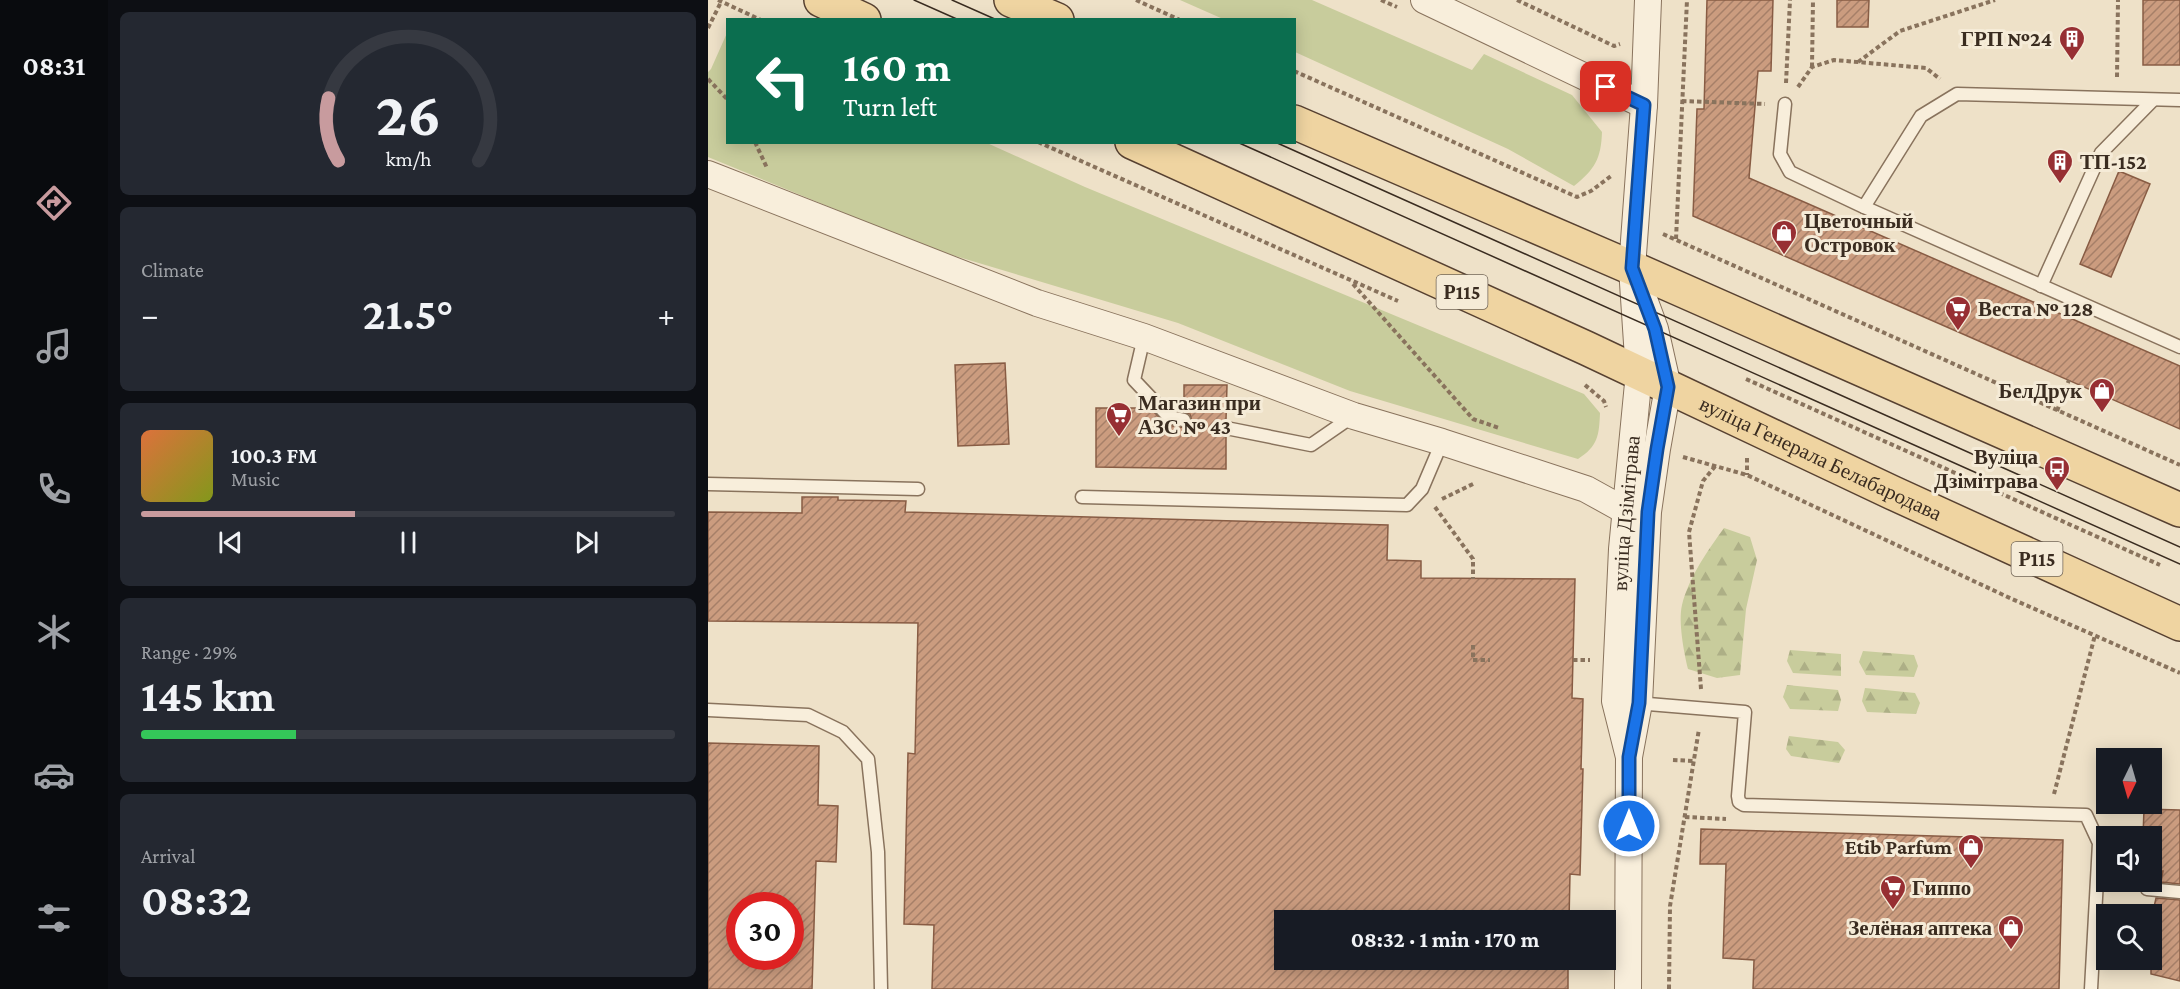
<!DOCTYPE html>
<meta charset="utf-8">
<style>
body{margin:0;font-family:"Crimson Pro",serif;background:#242831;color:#f1f3f6;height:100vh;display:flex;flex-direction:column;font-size:22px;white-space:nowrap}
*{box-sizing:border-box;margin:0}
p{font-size:20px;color:#9ea1a6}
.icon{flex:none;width:33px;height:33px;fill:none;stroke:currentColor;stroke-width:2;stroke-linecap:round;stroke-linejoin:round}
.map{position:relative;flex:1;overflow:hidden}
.panel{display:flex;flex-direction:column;gap:12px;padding:12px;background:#0d0f14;width:600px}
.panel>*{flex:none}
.hud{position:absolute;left:18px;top:18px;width:570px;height:126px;border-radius:0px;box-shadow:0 3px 15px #0003;background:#0b6e4f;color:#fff;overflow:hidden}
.needle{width:39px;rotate:185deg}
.buttons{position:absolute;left:1388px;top:748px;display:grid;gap:12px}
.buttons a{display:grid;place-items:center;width:66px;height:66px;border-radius:0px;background:#171b24;box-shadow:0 3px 15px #0003;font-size:30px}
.speed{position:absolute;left:18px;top:892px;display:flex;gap:12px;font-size:30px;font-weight:700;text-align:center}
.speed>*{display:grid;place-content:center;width:78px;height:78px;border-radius:50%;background:#171b24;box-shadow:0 3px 15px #0003;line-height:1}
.speed .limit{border:9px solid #d22;background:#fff;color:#111}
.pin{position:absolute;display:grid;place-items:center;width:51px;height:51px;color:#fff;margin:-26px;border-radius:12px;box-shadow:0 3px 9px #0006}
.me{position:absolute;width:66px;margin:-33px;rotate:0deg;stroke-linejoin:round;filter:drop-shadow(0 0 4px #0008)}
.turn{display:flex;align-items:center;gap:21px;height:126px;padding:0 18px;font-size:27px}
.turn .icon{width:78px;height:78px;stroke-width:2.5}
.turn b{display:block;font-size:42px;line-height:51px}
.big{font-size:45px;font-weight:700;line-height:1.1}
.panel .card{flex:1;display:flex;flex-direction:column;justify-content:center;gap:9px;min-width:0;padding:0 21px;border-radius:9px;background:#242831}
.panel .dial{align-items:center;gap:0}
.dial svg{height:156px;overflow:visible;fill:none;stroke:#363941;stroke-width:7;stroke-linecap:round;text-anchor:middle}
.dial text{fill:#f1f3f6;stroke:none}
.song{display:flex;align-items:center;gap:18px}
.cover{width:72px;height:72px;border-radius:9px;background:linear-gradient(135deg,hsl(20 70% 55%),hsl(70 70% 35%))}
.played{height:6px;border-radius:3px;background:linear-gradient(90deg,#c89b9e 40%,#363941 40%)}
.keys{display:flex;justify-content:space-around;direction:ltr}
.heat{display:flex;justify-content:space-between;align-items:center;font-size:33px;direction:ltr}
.charge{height:9px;border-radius:4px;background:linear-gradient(90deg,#34c759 29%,#363941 0)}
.trip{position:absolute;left:566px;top:910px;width:342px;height:60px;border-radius:0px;background:#171b24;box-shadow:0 3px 15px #0003;font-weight:700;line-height:60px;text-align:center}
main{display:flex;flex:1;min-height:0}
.tabs{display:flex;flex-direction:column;width:108px;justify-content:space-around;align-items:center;background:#090b0e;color:#9ea1a6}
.tabs .icon{width:42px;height:42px}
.tabs .active{color:#c89b9e}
.tabs b{font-size:27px;color:#f1f3f6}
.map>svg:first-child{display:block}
</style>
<main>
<nav class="tabs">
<b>08:31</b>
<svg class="icon active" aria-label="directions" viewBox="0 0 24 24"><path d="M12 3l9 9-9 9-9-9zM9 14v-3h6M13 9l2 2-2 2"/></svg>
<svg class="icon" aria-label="music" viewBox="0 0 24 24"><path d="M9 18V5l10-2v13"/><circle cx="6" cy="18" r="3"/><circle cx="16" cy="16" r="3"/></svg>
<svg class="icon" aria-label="phone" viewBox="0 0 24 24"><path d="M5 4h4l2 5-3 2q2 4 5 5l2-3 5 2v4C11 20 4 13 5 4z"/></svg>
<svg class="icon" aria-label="climate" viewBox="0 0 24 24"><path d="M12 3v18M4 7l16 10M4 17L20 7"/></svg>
<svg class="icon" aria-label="car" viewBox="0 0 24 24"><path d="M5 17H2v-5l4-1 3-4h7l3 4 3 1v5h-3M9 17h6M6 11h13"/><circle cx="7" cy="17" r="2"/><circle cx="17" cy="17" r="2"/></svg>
<svg class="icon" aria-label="filters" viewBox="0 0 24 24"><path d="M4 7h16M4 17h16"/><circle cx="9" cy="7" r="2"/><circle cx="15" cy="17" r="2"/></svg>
</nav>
<section class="panel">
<div class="card dial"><svg viewBox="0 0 100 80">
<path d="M14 69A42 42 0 1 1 86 69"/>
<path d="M14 69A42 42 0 0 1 9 37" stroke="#c89b9e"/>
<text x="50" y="56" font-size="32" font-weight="700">26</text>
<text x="50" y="72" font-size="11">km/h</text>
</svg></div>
<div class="card"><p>Climate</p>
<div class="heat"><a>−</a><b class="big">21.5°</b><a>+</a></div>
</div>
<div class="card">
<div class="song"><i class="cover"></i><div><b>100.3 FM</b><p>Music</p></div></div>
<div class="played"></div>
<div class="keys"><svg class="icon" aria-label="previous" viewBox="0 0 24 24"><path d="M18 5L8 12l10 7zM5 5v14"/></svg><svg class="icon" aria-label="pause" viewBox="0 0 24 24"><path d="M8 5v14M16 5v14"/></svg><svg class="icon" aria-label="next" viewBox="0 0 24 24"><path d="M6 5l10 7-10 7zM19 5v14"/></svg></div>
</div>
<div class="card"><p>Range · 29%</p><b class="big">145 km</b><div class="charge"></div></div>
<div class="card"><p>Arrival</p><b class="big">08:32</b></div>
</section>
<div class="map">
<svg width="1472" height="989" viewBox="0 0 1472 989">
<defs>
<pattern id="forest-firs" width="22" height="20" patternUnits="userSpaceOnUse" patternTransform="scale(1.5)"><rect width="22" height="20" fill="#c8cc9c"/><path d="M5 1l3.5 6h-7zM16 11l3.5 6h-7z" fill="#adaf86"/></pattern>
<pattern id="building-hatch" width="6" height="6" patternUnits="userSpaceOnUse" patternTransform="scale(1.5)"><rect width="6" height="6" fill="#cb9c7f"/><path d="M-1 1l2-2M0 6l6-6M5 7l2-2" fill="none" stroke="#a67f68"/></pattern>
</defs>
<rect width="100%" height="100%" fill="#eee1c8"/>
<!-- green -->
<g fill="#c8cc9c">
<path d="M472,0H604L764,70L776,54L864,95L894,132C893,159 887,169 866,186L800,149L587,52L586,20L515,19Z"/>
<path d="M19,33L20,142L279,143L377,187L876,394L892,413C891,436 890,446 870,459L642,391L470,323L224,249L0,157V72L3,69Z"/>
</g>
<!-- forest -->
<g fill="url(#forest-firs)">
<path d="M1016,528L1042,537L1049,560L1038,609L1032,675L1009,678L980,669C976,653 970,621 974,605C981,577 1000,550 1016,528Z"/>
<polygon points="1082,650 1133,654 1133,676 1085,673 1079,661"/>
<polygon points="1155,651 1206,655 1210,666 1206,677 1158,675 1151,662"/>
<polygon points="1079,685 1130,690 1133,700 1130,711 1082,709 1075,697"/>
<polygon points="1157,688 1207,693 1212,703 1208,714 1159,712 1154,701"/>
<polygon points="1081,736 1130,742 1137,750 1131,763 1083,756 1078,749"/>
</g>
<!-- building -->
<g fill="url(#building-hatch)" stroke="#885c44" stroke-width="1.5" fill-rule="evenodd">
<polygon points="999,0 1065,0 1063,71 1050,71 1041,178 1472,366 1472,429 985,216 989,109 996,109"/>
<polygon points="1129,0 1161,0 1160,27 1129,27"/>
<rect x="1435" y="0" width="37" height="65"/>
<polygon points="1411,171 1442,184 1403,277 1372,264"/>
<polygon points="297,363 301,444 250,446 247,365"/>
<polygon points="476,385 519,385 518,420 512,422 510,427 512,434 518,436 518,469 388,467 388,408 442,408 459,425 478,428 484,422 482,414 464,409 476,409"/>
<polygon points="94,497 130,497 130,500 198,501 197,512 680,525 679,560 713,561 713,578 867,579 864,698 875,699 873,769 875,769 872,875 862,874 861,921 576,921 576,960 860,960 860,989 224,989 226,925 196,924 200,753 207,754 210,623 0,621 0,512 94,513"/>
<path d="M0,743L111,746L110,805L130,806L128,862L108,861L104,989H0ZM32,906H82V957H32Z"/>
<polygon points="1436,809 1472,810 1472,884 1453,882 1455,871 1443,871 1443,837 1435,837"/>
<polygon points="993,829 1355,840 1351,989 1045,989 1046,960 1015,958 1018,864 992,864"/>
<polygon points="1448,898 1472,900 1472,981 1443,974 1443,920"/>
</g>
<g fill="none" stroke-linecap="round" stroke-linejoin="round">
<defs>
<g id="service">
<polyline points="1077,104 1072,154 1082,172 1156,207 1472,347"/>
<polyline points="1156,207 1213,116 1249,94 1472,100"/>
<polyline points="1333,286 1393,153 1445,100"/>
<polyline points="436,337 426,380 461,417 476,420"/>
<polyline points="518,428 603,445 645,416"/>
<polyline points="0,484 210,489"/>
<polyline points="374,497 699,505 714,489 734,442"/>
<polyline points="928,703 1037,712 1030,796 1031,802 1036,805 1378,815 1391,843 1383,989"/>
<polyline points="0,710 100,715 135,732 160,759 170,852 173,989"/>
<polyline points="1439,889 1472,892"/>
</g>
<g id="minor">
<polyline points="716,0 936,105"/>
<polyline points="0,174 329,303 436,337 646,416 734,442 878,489 916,510"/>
<path id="s1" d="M921,757L907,701L914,549L931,373L924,268L936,105L940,0"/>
<polyline points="920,989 921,757 931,703 940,512 949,449 960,387 947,329 933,291"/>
</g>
<g id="primary">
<polyline points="113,0 156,20"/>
<polyline points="303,0 349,20"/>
<polyline points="586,122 924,268 1472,510"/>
<path id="s2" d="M424,142L878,348L1185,493L1472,624"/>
</g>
</defs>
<!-- service casing -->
<use href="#service" stroke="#89735d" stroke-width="15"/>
<!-- minor casing -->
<use href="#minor" stroke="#89735d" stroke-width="28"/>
<!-- primary casing -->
<use href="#primary" stroke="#574131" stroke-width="36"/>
<!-- path -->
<g stroke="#89735d" stroke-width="4" stroke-dasharray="4.5 3" stroke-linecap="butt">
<polyline points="10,0 53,20"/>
<polyline points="428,0 472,20"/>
<polyline points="673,0 689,7"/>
<polyline points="809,0 906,46 912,44"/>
<polyline points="0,28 13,2"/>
<polyline points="1150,62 1192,31 1287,0"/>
<polyline points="1104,67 1105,0"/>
<polyline points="586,71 869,197 883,191 903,176"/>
<polyline points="1409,77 1410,0"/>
<polyline points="0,79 20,100"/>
<polyline points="1078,83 1082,0"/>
<polyline points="1090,87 1104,67 1126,60 1218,68 1232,79"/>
<polyline points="974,101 1057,104"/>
<polyline points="47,142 59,168"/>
<polyline points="330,142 690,301"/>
<polyline points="955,234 1472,465"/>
<polyline points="968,239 979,0"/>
<polyline points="645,284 765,419 791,428"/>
<polyline points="1038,379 1452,565"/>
<polyline points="877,385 896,401 898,407"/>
<polyline points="1349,411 1361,380"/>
<polyline points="975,457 1039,475 1304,599 1472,673"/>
<polyline points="1039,458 1039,475"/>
<polyline points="734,499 767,483"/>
<polyline points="727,507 765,559 765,579"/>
<polyline points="765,645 765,660 782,660"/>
<polyline points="865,660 882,660"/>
<polyline points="993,689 981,532 995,481 1008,465"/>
<polyline points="965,760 986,761"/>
<polyline points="1346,794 1387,635"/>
<polyline points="977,817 1018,819"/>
<polyline points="961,989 962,906 991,729"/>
</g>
<!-- service -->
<use href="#service" stroke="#f8eedb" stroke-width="12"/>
<!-- minor -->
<use href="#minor" stroke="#f8eedb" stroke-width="26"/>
<!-- primary -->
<use href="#primary" stroke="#efd4a1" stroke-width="33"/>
<!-- tram -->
<g stroke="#3a2c20" stroke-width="1.5">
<polyline points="206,0 251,20"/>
<polyline points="244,0 289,20"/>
<polyline points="529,142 1472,564"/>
<polyline points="567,142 1472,547"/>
</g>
</g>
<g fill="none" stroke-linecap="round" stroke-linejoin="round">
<defs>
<polyline id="route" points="898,87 936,105 924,268 947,329 960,387 949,449 940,512 931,703 921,757 921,826"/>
</defs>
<!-- route casing -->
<use href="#route" stroke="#114b97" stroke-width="15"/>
<!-- route -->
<use href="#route" stroke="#1a73e8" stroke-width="10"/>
</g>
<!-- icons -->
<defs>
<symbol id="building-pin" viewBox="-11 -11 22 30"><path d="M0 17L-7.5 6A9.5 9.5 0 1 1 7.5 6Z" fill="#972f33" stroke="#f5ebd7"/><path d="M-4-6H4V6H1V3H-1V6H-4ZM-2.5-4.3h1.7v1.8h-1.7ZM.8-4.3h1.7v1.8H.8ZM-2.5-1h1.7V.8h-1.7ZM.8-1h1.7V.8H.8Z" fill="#fff"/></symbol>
<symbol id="shop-pin" viewBox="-11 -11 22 30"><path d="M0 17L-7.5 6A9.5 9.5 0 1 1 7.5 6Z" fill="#972f33" stroke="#f5ebd7"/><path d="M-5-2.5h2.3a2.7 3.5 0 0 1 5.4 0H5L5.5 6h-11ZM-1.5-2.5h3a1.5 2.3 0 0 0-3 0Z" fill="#fff"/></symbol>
<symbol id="supermarket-pin" viewBox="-11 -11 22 30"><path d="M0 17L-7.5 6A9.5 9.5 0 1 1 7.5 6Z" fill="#972f33" stroke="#f5ebd7"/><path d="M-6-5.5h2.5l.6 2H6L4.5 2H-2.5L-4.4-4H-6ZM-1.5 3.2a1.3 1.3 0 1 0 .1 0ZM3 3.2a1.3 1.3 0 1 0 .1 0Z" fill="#fff"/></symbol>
<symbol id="bus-pin" viewBox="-11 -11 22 30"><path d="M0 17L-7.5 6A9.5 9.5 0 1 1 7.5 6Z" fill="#972f33" stroke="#f5ebd7"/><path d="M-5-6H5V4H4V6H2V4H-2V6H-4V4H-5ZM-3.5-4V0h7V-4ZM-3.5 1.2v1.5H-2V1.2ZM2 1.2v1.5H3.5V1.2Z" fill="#fff"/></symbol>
</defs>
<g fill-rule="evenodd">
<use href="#building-pin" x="1349" y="24" width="30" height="40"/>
<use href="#building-pin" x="1337" y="147" width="30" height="40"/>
<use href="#shop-pin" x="1061" y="218" width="30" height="40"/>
<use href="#supermarket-pin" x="1235" y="294" width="30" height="40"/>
<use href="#shop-pin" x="1379" y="376" width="30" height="40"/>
<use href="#supermarket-pin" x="396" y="400" width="30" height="40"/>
<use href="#bus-pin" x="1334" y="454" width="30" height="40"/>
<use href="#shop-pin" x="1248" y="832" width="30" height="40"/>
<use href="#supermarket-pin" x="1170" y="873" width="30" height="40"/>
<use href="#shop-pin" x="1288" y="913" width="30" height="40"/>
</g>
<g text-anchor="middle" stroke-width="6" stroke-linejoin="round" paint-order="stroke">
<!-- shield labels -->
<g fill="#f5ebd7" stroke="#726557" stroke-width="1.5">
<rect x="728.5" y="275" width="51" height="34" rx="4.5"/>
<rect x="1303.5" y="542" width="51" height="34" rx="4.5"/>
</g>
<g font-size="20" font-weight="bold" fill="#3a2c20">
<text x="754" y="299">Р115</text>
<text x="1329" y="566">Р115</text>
</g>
<!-- poi labels -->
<g font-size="21" font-weight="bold" fill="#3a2c20" stroke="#f5ebd7" text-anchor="end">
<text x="1344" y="46">ГРП №24</text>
<text x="1372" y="169" text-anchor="start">ТП-152</text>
<text x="1096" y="228" text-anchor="start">Цветочный<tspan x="1096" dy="24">Островок</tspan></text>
<text x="1270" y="316" text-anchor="start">Веста № 128</text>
<text x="1374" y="398">БелДрук</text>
<text x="430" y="410" text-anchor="start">Магазин при<tspan x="430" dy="24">АЗС № 43</tspan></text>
<text x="1330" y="464">Вуліца<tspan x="1330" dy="24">Дзімітрава</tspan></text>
<text x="1244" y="854">Etib Parfum</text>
<text x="1204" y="895" text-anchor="start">Гиппо</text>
<text x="1284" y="935">Зелёная аптека</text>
</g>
<!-- street labels -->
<g font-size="21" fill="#3a2c20" stroke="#f5ebd7">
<text dy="7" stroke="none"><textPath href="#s2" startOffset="758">вуліца Генерала Белабародава</textPath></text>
<text dy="7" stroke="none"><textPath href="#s1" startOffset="246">вуліца Дзімітрава</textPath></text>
</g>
</g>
</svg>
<div class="buttons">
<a><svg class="needle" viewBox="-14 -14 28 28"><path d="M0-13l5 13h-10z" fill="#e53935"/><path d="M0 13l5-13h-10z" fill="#9ea1a6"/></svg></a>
<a><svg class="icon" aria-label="sound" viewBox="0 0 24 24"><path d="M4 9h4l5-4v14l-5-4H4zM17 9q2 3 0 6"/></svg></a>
<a><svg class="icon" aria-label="search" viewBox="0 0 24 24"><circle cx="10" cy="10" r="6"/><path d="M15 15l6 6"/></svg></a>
</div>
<div class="speed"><div class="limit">30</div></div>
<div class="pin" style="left:898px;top:87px;background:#d93025"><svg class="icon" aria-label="arrive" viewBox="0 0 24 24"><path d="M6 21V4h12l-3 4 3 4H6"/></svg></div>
<svg class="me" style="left:921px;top:826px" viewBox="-20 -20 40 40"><circle r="17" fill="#1a73e8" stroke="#fff" stroke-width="3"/><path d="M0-11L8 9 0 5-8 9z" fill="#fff"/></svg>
<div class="trip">08:32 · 1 min · 170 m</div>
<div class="hud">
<div class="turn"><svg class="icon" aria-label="left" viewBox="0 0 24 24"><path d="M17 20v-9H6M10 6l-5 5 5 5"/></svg><div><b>160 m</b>Turn left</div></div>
</div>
</div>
</main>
